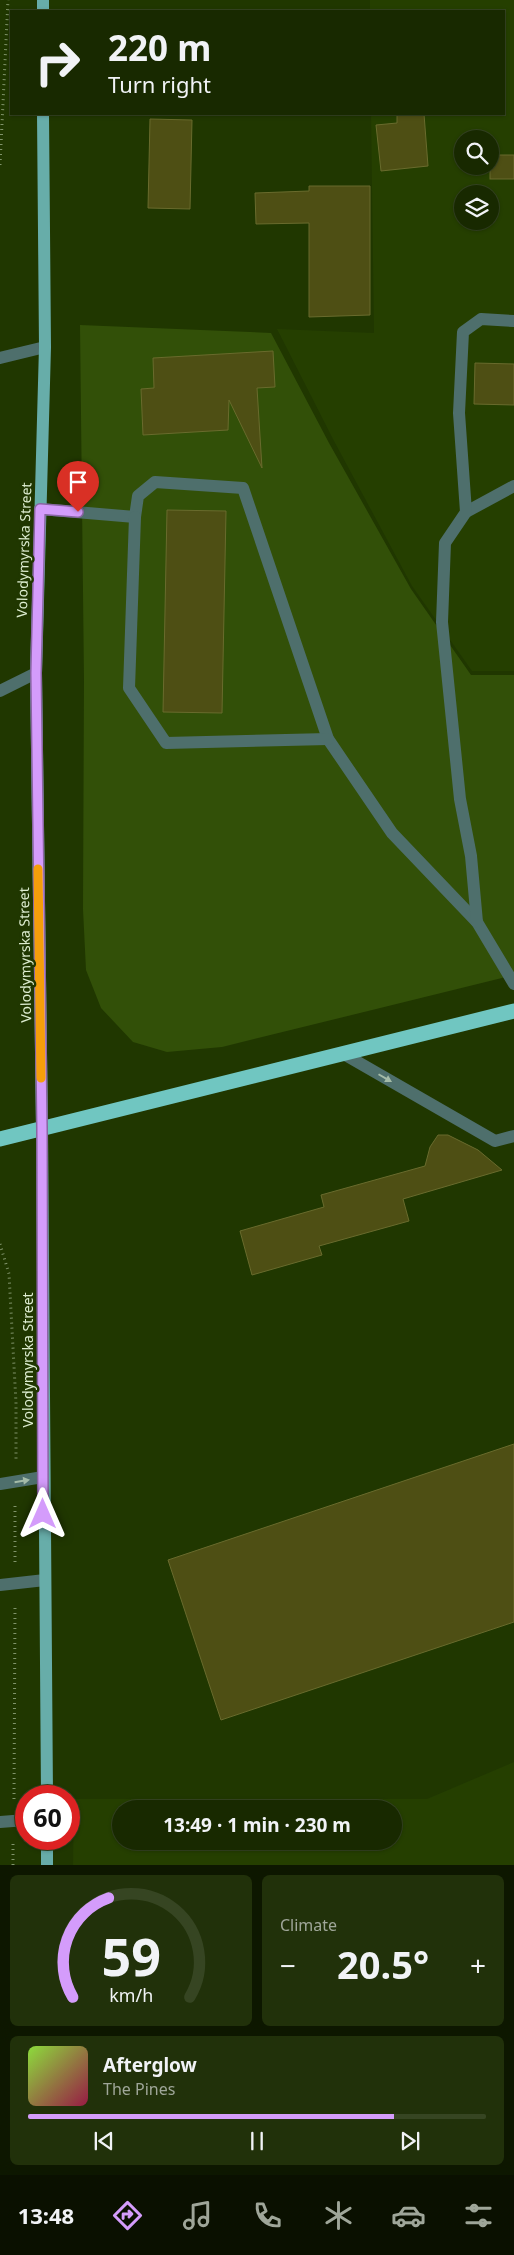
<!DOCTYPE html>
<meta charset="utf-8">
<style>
body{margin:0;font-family:"Noto Sans",sans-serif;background:#21310a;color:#f1f3f6;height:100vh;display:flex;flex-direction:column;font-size:19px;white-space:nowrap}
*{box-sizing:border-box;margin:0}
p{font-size:16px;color:#9fa699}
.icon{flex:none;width:28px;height:28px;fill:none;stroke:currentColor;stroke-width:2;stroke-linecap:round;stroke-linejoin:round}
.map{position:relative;height:1865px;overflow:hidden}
.drawer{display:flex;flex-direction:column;gap:10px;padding:10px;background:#0d1700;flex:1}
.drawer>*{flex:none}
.hud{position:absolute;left:10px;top:10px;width:495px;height:105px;border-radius:0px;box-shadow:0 1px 4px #0004,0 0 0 1px #364522;background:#182900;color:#f1f3f6;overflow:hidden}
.tools{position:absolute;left:454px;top:130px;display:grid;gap:10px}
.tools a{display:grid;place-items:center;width:45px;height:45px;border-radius:50%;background:#182900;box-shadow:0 1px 4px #0004,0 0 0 1px #364522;font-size:25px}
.speed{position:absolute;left:15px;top:1785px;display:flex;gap:10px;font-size:25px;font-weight:700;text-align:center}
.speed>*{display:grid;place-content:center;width:65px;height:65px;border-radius:50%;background:#182900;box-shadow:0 1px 4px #0004,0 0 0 1px #364522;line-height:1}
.speed .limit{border:8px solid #d22;background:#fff;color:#111}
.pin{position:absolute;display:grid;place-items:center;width:42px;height:42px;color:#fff;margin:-51px -21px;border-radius:50% 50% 50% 0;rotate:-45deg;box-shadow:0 0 5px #0007}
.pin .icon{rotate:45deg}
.me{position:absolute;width:55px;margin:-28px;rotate:0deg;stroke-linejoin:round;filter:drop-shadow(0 0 4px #0008)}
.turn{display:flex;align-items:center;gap:18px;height:105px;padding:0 15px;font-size:22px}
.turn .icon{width:65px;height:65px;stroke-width:2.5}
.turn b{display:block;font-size:35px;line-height:42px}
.big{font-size:38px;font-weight:700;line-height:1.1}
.drawer .card{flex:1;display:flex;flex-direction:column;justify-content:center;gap:8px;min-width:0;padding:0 18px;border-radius:8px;background:#21310a}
.drawer .dial{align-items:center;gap:0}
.dial svg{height:130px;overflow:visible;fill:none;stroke:#364522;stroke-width:7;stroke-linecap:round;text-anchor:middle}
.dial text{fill:#f1f3f6;stroke:none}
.song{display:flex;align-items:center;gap:15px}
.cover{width:60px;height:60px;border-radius:8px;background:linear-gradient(135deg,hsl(90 70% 55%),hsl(340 70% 35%))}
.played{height:5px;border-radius:2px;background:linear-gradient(90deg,#d49cfb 80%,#364522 80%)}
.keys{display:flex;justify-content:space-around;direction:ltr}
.heat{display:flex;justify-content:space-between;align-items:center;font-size:28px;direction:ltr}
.drawer .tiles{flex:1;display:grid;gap:10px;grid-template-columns:1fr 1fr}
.card:last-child{grid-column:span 2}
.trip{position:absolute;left:112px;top:1800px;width:290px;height:50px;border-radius:25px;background:#182900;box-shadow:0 1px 4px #0004,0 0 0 1px #364522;font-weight:700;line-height:50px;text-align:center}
.tab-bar{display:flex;height:80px;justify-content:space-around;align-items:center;background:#0a1000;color:#9fa699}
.tab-bar .icon{width:35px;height:35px}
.tab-bar .on{color:#d49cfb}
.tab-bar b{font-size:22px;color:#f1f3f6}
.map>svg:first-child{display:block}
</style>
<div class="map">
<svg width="514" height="1865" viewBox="0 0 514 1865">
<rect width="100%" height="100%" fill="#203700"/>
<!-- built -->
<g fill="#253f00" fill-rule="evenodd">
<path d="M370,0H514V671H472L412,586L334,441L277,329L374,333L371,114H504V11H370ZM462,139H490V166H462ZM462,194H490V221H462Z"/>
<path d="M514,1762V1865H73L74,1799H427ZM121,1809H394V1841H121Z"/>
</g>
<!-- green -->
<polygon fill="#325008" points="80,325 271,333 329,443 411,589 471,675 514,675 514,975 222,1047 167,1052 133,1042 101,1008 86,970 83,909 84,680"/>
<!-- building -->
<g fill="#4e4f14" stroke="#696b2d">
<polygon points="397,114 424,114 428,166 381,171 376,125 397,123"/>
<polygon points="150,119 192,120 190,209 148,208"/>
<rect x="490" y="155" width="24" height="24"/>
<polygon points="309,186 370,186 370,315 309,317 309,223 256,224 255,193 309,191"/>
<polygon points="273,351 275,387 257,388 262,468 229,400 228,430 143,435 141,389 154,388 153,358"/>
<polygon points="475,363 514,364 514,405 474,404"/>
<polygon points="167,510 226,511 222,713 163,712"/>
<polygon points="438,1135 448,1135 478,1150 502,1170 403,1199 409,1221 319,1246 322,1255 252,1275 240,1231 324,1207 321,1195 425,1166 430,1147"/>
<polygon points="514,1444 514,1622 221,1720 168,1560"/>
</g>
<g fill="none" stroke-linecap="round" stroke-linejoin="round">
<!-- path -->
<g stroke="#80946a" stroke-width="3" stroke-dasharray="1 4" stroke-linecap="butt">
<polyline points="0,165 8,0"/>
<polyline points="0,1244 9,1274 16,1403 16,1459"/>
<polyline points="15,1562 15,1503"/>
<polyline points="14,1799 15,1606"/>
<polyline points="13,1865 13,1843"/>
</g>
<!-- minor -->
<g stroke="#4e6f6c" stroke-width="12">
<polyline points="0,358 45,347"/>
<polyline points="40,509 135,517 138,496 155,482 243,488 328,739 392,833 477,922 514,984"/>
<polyline points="466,512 514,486"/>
<polyline points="135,517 129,688 166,743 328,739"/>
<polyline points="0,691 36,673"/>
<polyline points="477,922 471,856 460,799 442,622 445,543 466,512 459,413 463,332 481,319 514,321"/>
<polyline points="342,1053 495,1141 514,1136"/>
<polyline points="0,1484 43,1477"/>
<polyline points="0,1585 45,1580"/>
<polyline points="0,1822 26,1820"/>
</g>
<!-- major -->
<g stroke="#67ada9" stroke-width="12">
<polyline points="43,0 43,11"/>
<polyline points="43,114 45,347 36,673 42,1128 47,1796"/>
<polyline points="47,1865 47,1839"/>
</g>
<!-- highway -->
<polyline stroke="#70c6c1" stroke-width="15" points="0,1139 514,1011"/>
</g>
<!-- one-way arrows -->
<defs><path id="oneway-solid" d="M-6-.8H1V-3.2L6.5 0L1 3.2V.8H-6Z" transform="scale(1.25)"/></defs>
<g fill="#a4bba8">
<use href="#oneway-solid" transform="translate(385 1078) rotate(30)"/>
<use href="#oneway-solid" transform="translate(22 1481) rotate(-9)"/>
</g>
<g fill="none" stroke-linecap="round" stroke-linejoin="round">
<defs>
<polyline id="route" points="43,1514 42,1128 36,673 40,509 78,512"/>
</defs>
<!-- route casing -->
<use href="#route" stroke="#8a65a3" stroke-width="12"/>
<!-- route -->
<use href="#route" stroke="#d49cfb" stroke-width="9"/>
<!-- slow -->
<polyline stroke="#f59e0b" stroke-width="9" points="38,869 41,1078"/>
</g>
<g text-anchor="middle" stroke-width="5" stroke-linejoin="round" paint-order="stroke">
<!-- street labels -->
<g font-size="14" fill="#ddedd0" stroke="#203700">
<text transform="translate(24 550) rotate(-88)" y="5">Volodymyrska Street</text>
<text transform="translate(25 955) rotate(-91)" y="5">Volodymyrska Street</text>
<text transform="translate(28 1360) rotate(-90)" y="5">Volodymyrska Street</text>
</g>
</g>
</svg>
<div class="tools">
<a><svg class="icon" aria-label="search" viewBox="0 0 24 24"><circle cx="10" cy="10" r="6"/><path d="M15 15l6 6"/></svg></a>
<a><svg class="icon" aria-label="layers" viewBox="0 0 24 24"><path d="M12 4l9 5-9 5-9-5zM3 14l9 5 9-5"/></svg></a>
</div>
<div class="speed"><div class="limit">60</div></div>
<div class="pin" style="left:78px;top:512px;background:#d93025"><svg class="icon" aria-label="arrive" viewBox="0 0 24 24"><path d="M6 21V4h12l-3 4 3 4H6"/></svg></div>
<svg class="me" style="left:43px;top:1514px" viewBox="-20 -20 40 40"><path d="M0-17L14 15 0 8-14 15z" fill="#d49cfb" stroke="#fff" stroke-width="4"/></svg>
<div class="trip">13:49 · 1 min · 230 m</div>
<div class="hud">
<div class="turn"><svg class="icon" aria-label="right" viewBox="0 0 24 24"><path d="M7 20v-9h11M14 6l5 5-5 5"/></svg><div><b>220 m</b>Turn right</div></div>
</div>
</div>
<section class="drawer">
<div class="tiles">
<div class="card dial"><svg viewBox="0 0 100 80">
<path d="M14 69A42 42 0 1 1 86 69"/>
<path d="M14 69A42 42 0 0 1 36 8" stroke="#d49cfb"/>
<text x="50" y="56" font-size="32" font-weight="700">59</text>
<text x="50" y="72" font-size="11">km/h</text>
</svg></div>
<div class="card"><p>Climate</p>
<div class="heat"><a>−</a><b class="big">20.5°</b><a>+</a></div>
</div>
<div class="card">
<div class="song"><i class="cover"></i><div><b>Afterglow</b><p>The Pines</p></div></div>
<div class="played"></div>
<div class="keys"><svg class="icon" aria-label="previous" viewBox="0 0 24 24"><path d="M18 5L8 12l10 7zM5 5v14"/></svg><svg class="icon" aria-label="pause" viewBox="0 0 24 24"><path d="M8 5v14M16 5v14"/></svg><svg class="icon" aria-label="next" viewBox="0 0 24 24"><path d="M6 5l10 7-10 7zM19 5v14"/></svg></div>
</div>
</div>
</section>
<nav class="tab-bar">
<b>13:48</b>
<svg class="icon on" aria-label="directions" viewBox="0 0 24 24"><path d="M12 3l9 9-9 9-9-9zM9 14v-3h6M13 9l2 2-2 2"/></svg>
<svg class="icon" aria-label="music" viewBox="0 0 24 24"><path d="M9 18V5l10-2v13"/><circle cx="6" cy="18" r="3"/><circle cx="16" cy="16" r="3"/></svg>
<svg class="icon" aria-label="phone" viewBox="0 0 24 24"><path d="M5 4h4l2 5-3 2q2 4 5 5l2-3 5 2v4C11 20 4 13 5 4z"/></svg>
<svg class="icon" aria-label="climate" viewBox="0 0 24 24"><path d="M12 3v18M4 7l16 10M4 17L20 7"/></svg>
<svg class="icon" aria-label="car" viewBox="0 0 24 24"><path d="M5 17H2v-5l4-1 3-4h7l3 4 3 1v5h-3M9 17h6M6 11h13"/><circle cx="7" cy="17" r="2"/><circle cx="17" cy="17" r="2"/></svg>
<svg class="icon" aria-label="filters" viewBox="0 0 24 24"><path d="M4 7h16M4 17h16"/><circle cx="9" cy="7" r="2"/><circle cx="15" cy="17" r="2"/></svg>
</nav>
